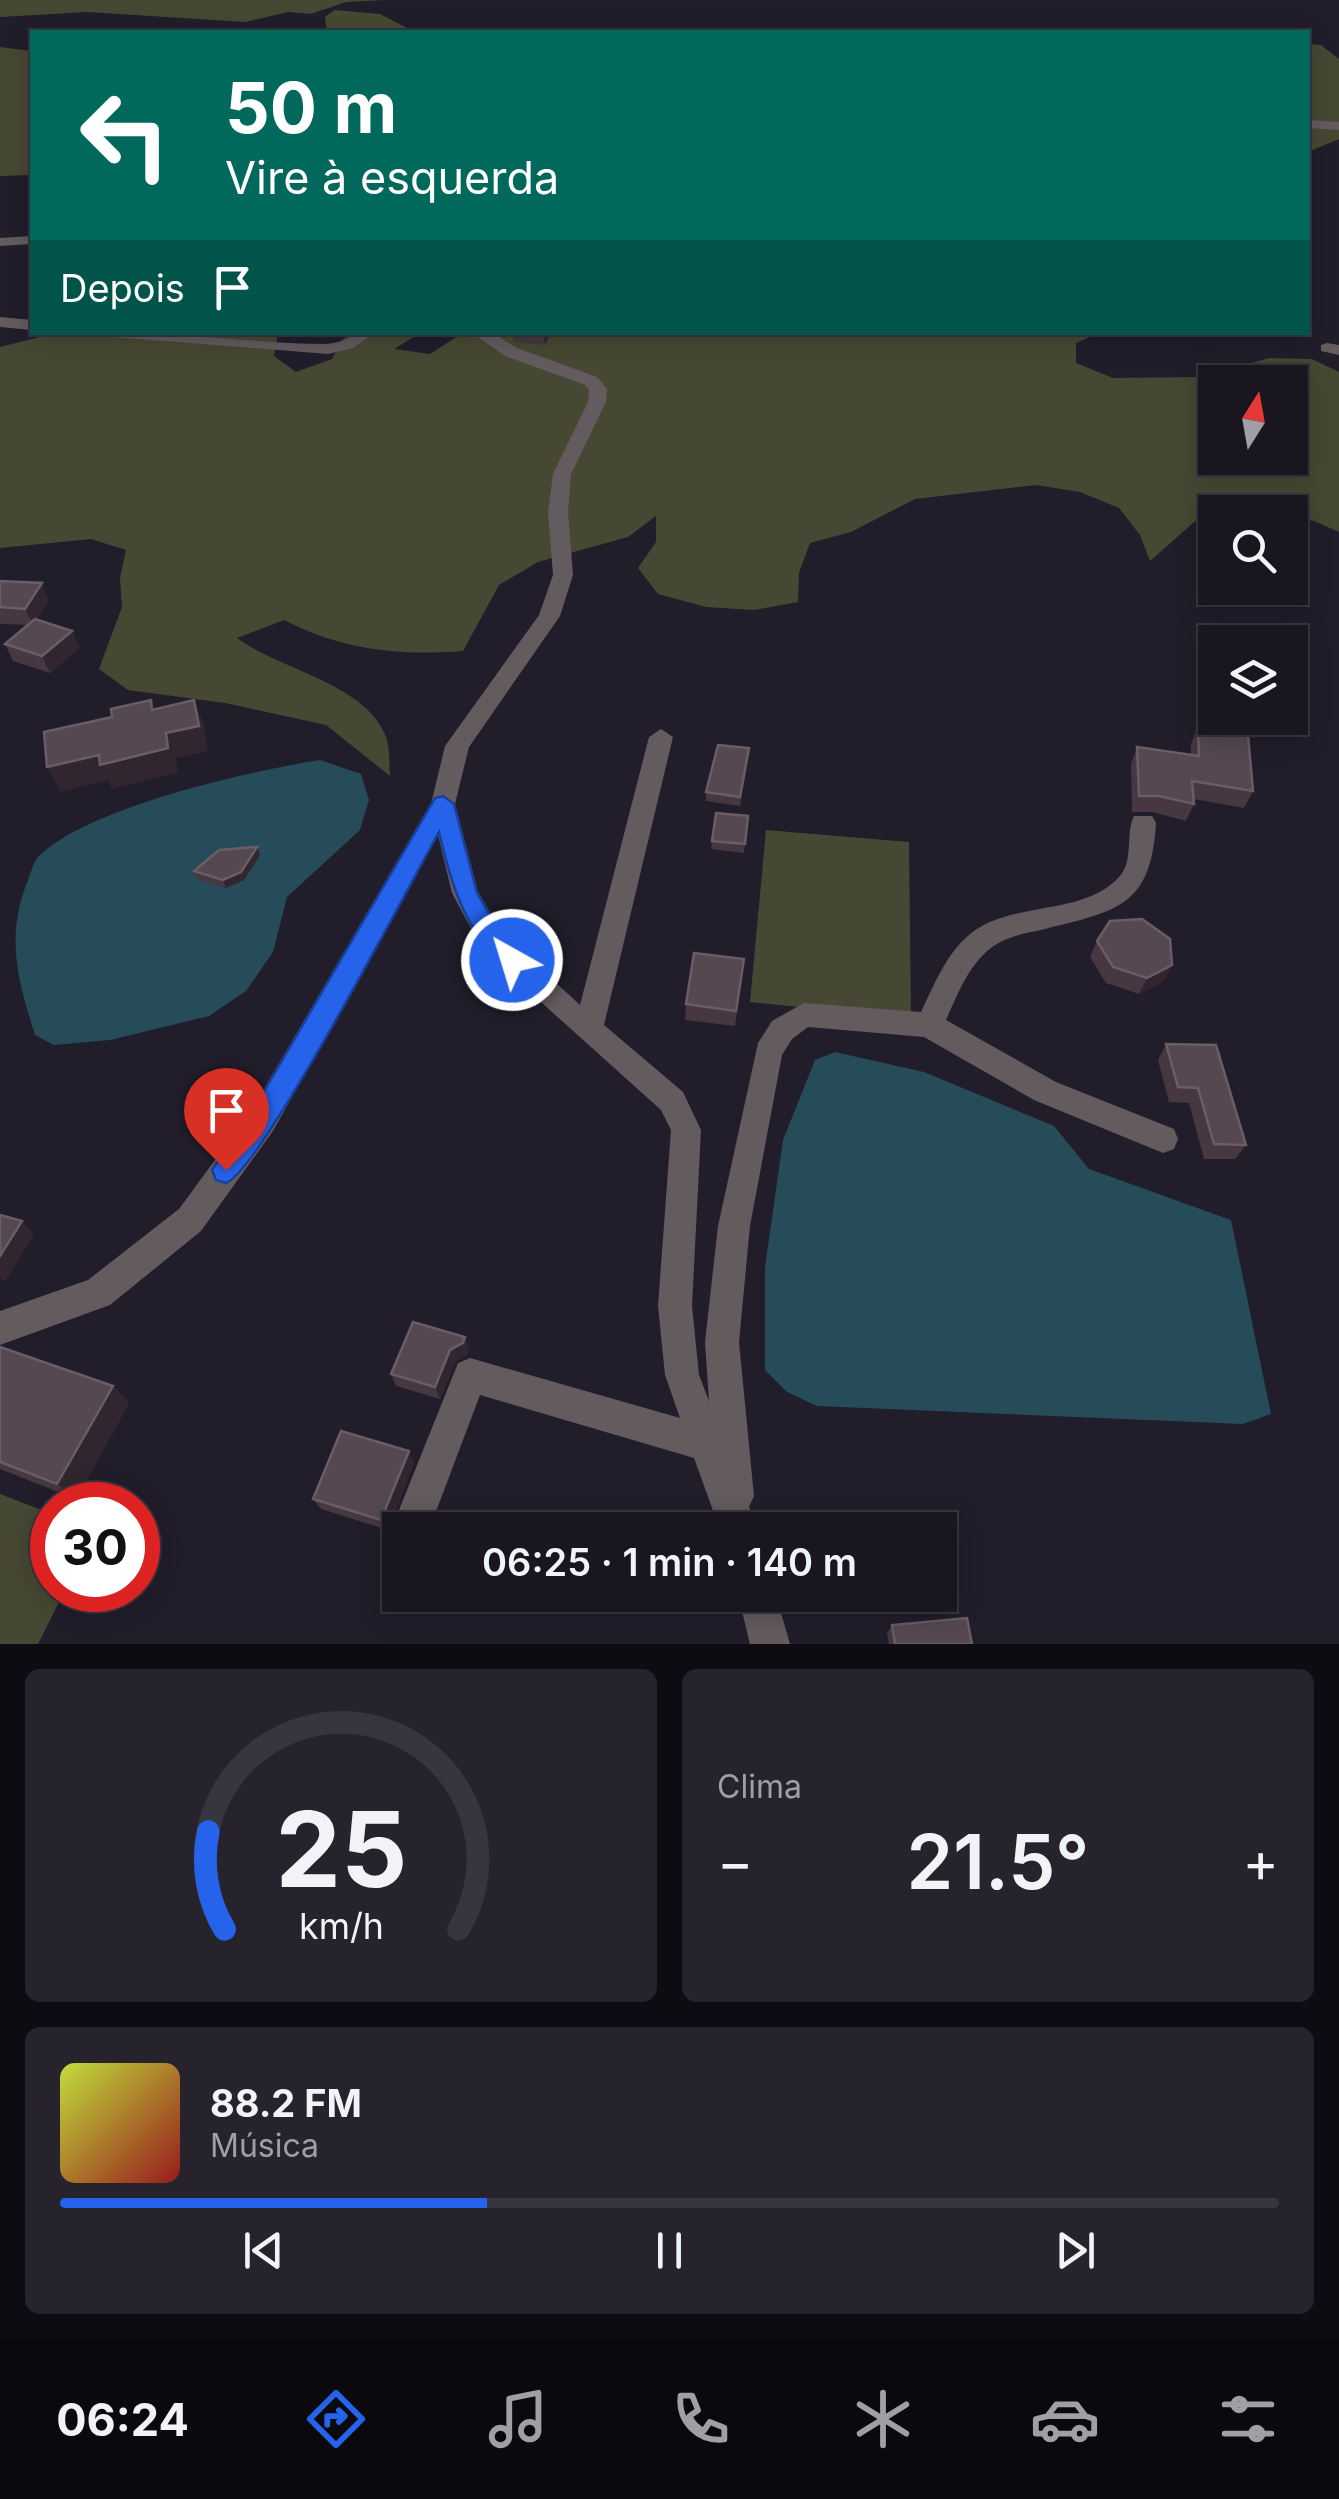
<!DOCTYPE html>
<html lang="pt">
<meta charset="utf-8">
<style>
body{margin:0;font-family:Inter,sans-serif;background:#26232d;color:#f1f3f6;height:100vh;display:flex;flex-direction:column;font-size:38px;white-space:nowrap}
*{box-sizing:border-box;margin:0}
p{font-size:32px;color:#9f9fa5}
.icon{flex:none;width:55px;height:55px;fill:none;stroke:currentColor;stroke-width:2;stroke-linecap:round;stroke-linejoin:round}
.map{position:relative;height:1644px;overflow:hidden}
.side{display:flex;flex-direction:column;gap:25px;padding:25px;background:#0e0c12;flex:1}
.side>*{flex:none}
.guide{position:absolute;left:30px;top:30px;width:1280px;height:305px;border-radius:0px;box-shadow:0 5px 25px #0003,0 0 0 2px #37353e;background:#00695c;color:#fff;overflow:hidden}
.needle{width:65px;rotate:11deg}
.controls{position:absolute;left:1198px;top:365px;display:grid;gap:20px}
.controls a{display:grid;place-items:center;width:110px;height:110px;border-radius:0px;background:#191620;box-shadow:0 5px 25px #0003,0 0 0 2px #37353e;font-size:50px}
.speed{position:absolute;left:30px;top:1482px;display:flex;gap:20px;font-size:50px;font-weight:700;text-align:center}
.speed>*{display:grid;place-content:center;width:130px;height:130px;border-radius:50%;background:#191620;box-shadow:0 5px 25px #0003,0 0 0 2px #37353e;line-height:1}
.speed .limit{border:15px solid #d22;background:#fff;color:#111}
.pin{position:absolute;display:grid;place-items:center;width:85px;height:85px;color:#fff;margin:-102px -42px;border-radius:50% 50% 50% 0;rotate:-45deg;box-shadow:0 0 10px #0007}
.pin .icon{rotate:45deg}
.me{position:absolute;width:110px;margin:-55px;rotate:321deg;stroke-linejoin:round;filter:drop-shadow(0 0 8px #0008)}
.turn{display:flex;align-items:center;gap:35px;height:210px;padding:0 30px;font-size:45px}
.turn .icon{width:130px;height:130px;stroke-width:2.5}
.turn b{display:block;font-size:70px;line-height:85px}
.then{display:flex;align-items:center;height:95px;padding:0 30px;background:#0003;gap:20px;font-size:38px}
.big{font-size:75px;font-weight:600;line-height:1.1}
.side .widget{flex:1;display:flex;flex-direction:column;justify-content:center;gap:15px;min-width:0;padding:0 35px;border-radius:15px;background:#26232d}
.side .dial{align-items:center;gap:0}
.dial svg{height:260px;overflow:visible;fill:none;stroke:#37353e;stroke-width:7;stroke-linecap:round;text-anchor:middle}
.dial text{fill:#f1f3f6;stroke:none}
.song{display:flex;align-items:center;gap:30px}
.cover{width:120px;height:120px;border-radius:15px;background:linear-gradient(135deg,hsl(70 70% 55%),hsl(0 70% 35%))}
.played{height:10px;border-radius:5px;background:linear-gradient(90deg,#2563eb 35%,#37353e 35%)}
.keys{display:flex;justify-content:space-around;direction:ltr}
.heat{display:flex;justify-content:space-between;align-items:center;font-size:55px;direction:ltr}
.side .tiles{flex:1;display:grid;gap:25px;grid-template-columns:1fr 1fr}
.widget:last-child{grid-column:span 2}
.trip{position:absolute;left:382px;top:1512px;width:575px;height:100px;border-radius:0px;background:#191620;box-shadow:0 5px 25px #0003,0 0 0 2px #37353e;font-weight:600;line-height:100px;text-align:center}
.menu{display:flex;height:160px;justify-content:space-around;align-items:center;background:#0a090d;color:#9f9fa5}
.menu .icon{width:70px;height:70px}
.menu .selected{color:#2563eb}
.menu b{font-size:45px;color:#f1f3f6}
.map>svg:first-child{display:block}
</style>
<div class="map">
<svg width="1339" height="1644" viewBox="0 0 1339 1644">
<rect width="100%" height="100%" fill="#211d2b"/>
<!-- green -->
<g fill="#474833" fill-rule="evenodd">
<polygon points="0,0 385,0 346,2 311,14 288,12 245,22 88,12 0,17"/>
<polygon points="335,10 380,14 415,32 327,32 325,17"/>
<polygon points="1308,44 1321,45 1339,59 1339,139 1308,152"/>
<polygon points="0,47 32,51 32,175 0,176"/>
<path d="M355,332L420,333L394,349L430,354L464,332H1101L1076,343V363L1113,378L1202,377L1269,358L1312,359L1339,372V532L1314,521L1290,518V512L1210,508L1150,561L1140,535L1119,508L1080,492L1036,485L915,499L851,532L810,543L799,573L798,602L754,610L706,607L658,594L638,568L656,542V516L628,537L538,562L499,585L463,651C397,656 343,650 284,620L237,638C278,669 367,684 386,737C390,748 389,764 390,776L326,725L225,703L128,690L99,669L122,607L120,578L126,550L91,539L0,548V347L56,333H278L274,356L296,372L332,359L342,340ZM1215,382H1290V458H1215Z"/>
<polygon points="766,830 909,842 911,1018 750,1002"/>
<polygon points="0,1494 52,1514 52,1590 65,1590 38,1644 0,1644"/>
</g>
<!-- water -->
<g fill="#264b59">
<path d="M320,760L361,774L369,800L360,830L287,897L273,952L246,991L209,1016L110,1040L54,1045L35,1035C18,981 6,939 26,885C30,877 32,864 38,857C88,807 250,771 320,760Z"/>
<polygon points="835,1052 924,1072 1054,1126 1089,1169 1231,1220 1271,1414 1243,1424 817,1406 787,1392 765,1370 765,1267 783,1140 815,1060"/>
</g>
<g fill="none" stroke-linecap="round" stroke-linejoin="round">
<!-- minor -->
<g fill="#635b5e" fill-rule="evenodd">
<polygon points="1308,120 1339,122 1339,130 1308,128"/>
<polygon points="32,236 32,244 0,246 0,238"/>
<polygon points="0,317 32,320 32,330 0,327"/>
<path d="M106,332C179,332 251,343 324,344C343,344 356,332 376,332L353,348L328,354L114,337Z"/>
<path d="M471,332H491L517,348L597,377L607,389L606,402L571,474L568,512L573,575L560,616L469,747L455,804L478,892L502,933L580,1005L649,737L661,729L673,737L604,1025L683,1092L701,1130L692,1306L699,1375L709,1401L705,1342L718,1226L758,1043L772,1021L804,1003L921,1012C934,985 946,954 970,934C1012,900 1084,917 1120,876C1134,859 1125,834 1134,816H1152L1156,823C1151,909 1115,911 1041,930C1026,933 1010,936 997,944C970,960 958,994 946,1020L1056,1082L1174,1129L1178,1139L1174,1149L1163,1153L1034,1100L924,1037L808,1027L792,1039L782,1055L750,1226L739,1342L754,1496L749,1507L758,1530H720L694,1458L480,1395L429,1530H400V1545L397,1543L391,1530L458,1363L470,1358L680,1418L665,1375L658,1306L671,1130L661,1110L482,949L452,893L438,835L273,1131L201,1231L110,1305L0,1345V1311L88,1280L179,1209L251,1111L431,804L445,746L539,615L553,575L548,512L553,474L588,402L589,390L585,385L505,356Z"/>
<polygon points="1327,343 1339,345 1339,355 1321,351 1321,345"/>
<polygon points="738,1595 776,1595 790,1644 750,1644"/>
</g>
</g>
<!-- wall -->
<g fill="#463740">
<polygon points="513,332 551,332 545,345 514,342"/>
<polygon points="0,581 49,600 36,620 72,631 79,648 50,673 13,661 5,644 28,625 0,624"/>
<polygon points="1198,727 1253,791 1244,808 1194,799 1194,804 1186,821 1152,812 1132,812 1131,764 1137,747 1191,755 1191,744"/>
<polygon points="749,748 740,806 706,801 706,792"/>
<polygon points="748,816 744,853 711,849 712,841"/>
<polygon points="257,847 260,855 244,880 226,888 197,880 194,871"/>
<polygon points="1097,941 1164,981 1139,994 1106,983 1090,957"/>
<polygon points="742,974 735,1026 685,1020 686,1004"/>
<polygon points="1166,1044 1246,1145 1235,1159 1204,1159 1189,1103 1169,1102 1158,1060"/>
<polygon points="0,1347 113,1386 129,1403 76,1499 0,1469"/>
<polygon points="469,1349 467,1355 455,1362 440,1399 396,1386 391,1374"/>
<polygon points="414,1462 388,1530 321,1509 313,1499"/>
<polygon points="892,1625 972,1644 889,1644 887,1633"/>
</g>
<!-- shaded-wall -->
<g fill="#312630">
<polygon points="551,332 545,345 544,333"/>
<polygon points="42,583 49,600 33,625 25,609"/>
<polygon points="72,631 79,648 50,673 42,656"/>
<polygon points="194,700 204,725 208,751 176,758 178,773 112,789 108,780 60,792 47,767 166,733"/>
<polygon points="257,847 260,855 244,880 226,888 223,880"/>
<polygon points="1172,965 1164,981 1139,994 1147,978"/>
<polygon points="22,1221 34,1235 5,1282 0,1278 0,1256"/>
<polygon points="465,1337 469,1349 467,1355 455,1362 440,1399 435,1387 450,1350"/>
<polygon points="113,1386 129,1403 76,1499 57,1484"/>
<polygon points="409,1451 414,1462 388,1530 381,1520"/>
</g>
<!-- building -->
<g fill="#554850" stroke="#695d66" stroke-width="2.5">
<polygon points="0,581 42,583 25,609 0,607"/>
<polygon points="35,619 72,631 42,656 5,644"/>
<polygon points="151,700 152,710 194,700 199,726 166,733 168,748 100,765 99,755 47,767 44,732 112,717 111,709"/>
<polygon points="1198,727 1248,735 1253,791 1192,781 1194,804 1159,796 1139,796 1137,747 1199,756"/>
<polygon points="718,745 749,748 740,797 706,792"/>
<polygon points="716,813 748,816 745,844 712,841"/>
<polygon points="257,847 241,872 223,880 194,871 219,850"/>
<polygon points="1142,919 1170,939 1172,965 1147,978 1113,967 1097,941 1110,921"/>
<polygon points="694,953 744,959 736,1011 686,1004"/>
<polygon points="1166,1044 1216,1045 1246,1145 1214,1144 1198,1088 1178,1087"/>
<polygon points="0,1215 22,1221 0,1256"/>
<polygon points="413,1322 465,1337 463,1343 450,1350 435,1387 391,1374"/>
<polygon points="0,1347 113,1386 57,1484 0,1462"/>
<polygon points="341,1431 409,1451 381,1520 313,1499"/>
<polygon points="967,1618 972,1644 895,1644 892,1625"/>
</g>
<!-- route -->
<path fill="#2563eb" stroke="#184099" stroke-width="2.5" d="M443,796L454,804L477,893L501,934L525,960L521,967H503C465,929 451,884 439,832C410,884 261,1170 226,1183L216,1180L212,1170L252,1112L435,798Z"/>
</svg>
<div class="controls">
<a><svg class="needle" viewBox="-14 -14 28 28"><path d="M0-13l5 13h-10z" fill="#e53935"/><path d="M0 13l5-13h-10z" fill="#9f9fa5"/></svg></a>
<a><svg class="icon" aria-label="search" viewBox="0 0 24 24"><circle cx="10" cy="10" r="6"/><path d="M15 15l6 6"/></svg></a>
<a><svg class="icon" aria-label="layers" viewBox="0 0 24 24"><path d="M12 4l9 5-9 5-9-5zM3 14l9 5 9-5"/></svg></a>
</div>
<div class="speed"><div class="limit">30</div></div>
<div class="pin" style="left:226px;top:1170px;background:#d93025"><svg class="icon" aria-label="arrive" viewBox="0 0 24 24"><path d="M6 21V4h12l-3 4 3 4H6"/></svg></div>
<svg class="me" style="left:512px;top:960px" viewBox="-20 -20 40 40"><circle r="17" fill="#2563eb" stroke="#fff" stroke-width="3"/><path d="M0-11L8 9 0 5-8 9z" fill="#fff"/></svg>
<div class="trip">06:25 · 1 min · 140 m</div>
<div class="guide">
<div class="turn"><svg class="icon" aria-label="left" viewBox="0 0 24 24"><path d="M17 20v-9H6M10 6l-5 5 5 5"/></svg><div><b>50 m</b>Vire à esquerda</div></div>
<div class="then">Depois<svg class="icon" aria-label="arrive" viewBox="0 0 24 24"><path d="M6 21V4h12l-3 4 3 4H6"/></svg></div>
</div>
</div>
<section class="side">
<div class="tiles">
<div class="widget dial"><svg viewBox="0 0 100 80">
<path d="M14 69A42 42 0 1 1 86 69"/>
<path d="M14 69A42 42 0 0 1 9 39" stroke="#2563eb"/>
<text x="50" y="56" font-size="32" font-weight="700">25</text>
<text x="50" y="72" font-size="11">km/h</text>
</svg></div>
<div class="widget"><p>Clima</p>
<div class="heat"><a>−</a><b class="big">21.5°</b><a>+</a></div>
</div>
<div class="widget">
<div class="song"><i class="cover"></i><div><b>88.2 FM</b><p>Música</p></div></div>
<div class="played"></div>
<div class="keys"><svg class="icon" aria-label="previous" viewBox="0 0 24 24"><path d="M18 5L8 12l10 7zM5 5v14"/></svg><svg class="icon" aria-label="pause" viewBox="0 0 24 24"><path d="M8 5v14M16 5v14"/></svg><svg class="icon" aria-label="next" viewBox="0 0 24 24"><path d="M6 5l10 7-10 7zM19 5v14"/></svg></div>
</div>
</div>
</section>
<nav class="menu">
<b>06:24</b>
<svg class="icon selected" aria-label="directions" viewBox="0 0 24 24"><path d="M12 3l9 9-9 9-9-9zM9 14v-3h6M13 9l2 2-2 2"/></svg>
<svg class="icon" aria-label="music" viewBox="0 0 24 24"><path d="M9 18V5l10-2v13"/><circle cx="6" cy="18" r="3"/><circle cx="16" cy="16" r="3"/></svg>
<svg class="icon" aria-label="phone" viewBox="0 0 24 24"><path d="M5 4h4l2 5-3 2q2 4 5 5l2-3 5 2v4C11 20 4 13 5 4z"/></svg>
<svg class="icon" aria-label="climate" viewBox="0 0 24 24"><path d="M12 3v18M4 7l16 10M4 17L20 7"/></svg>
<svg class="icon" aria-label="car" viewBox="0 0 24 24"><path d="M5 17H2v-5l4-1 3-4h7l3 4 3 1v5h-3M9 17h6M6 11h13"/><circle cx="7" cy="17" r="2"/><circle cx="17" cy="17" r="2"/></svg>
<svg class="icon" aria-label="filters" viewBox="0 0 24 24"><path d="M4 7h16M4 17h16"/><circle cx="9" cy="7" r="2"/><circle cx="15" cy="17" r="2"/></svg>
</nav>
